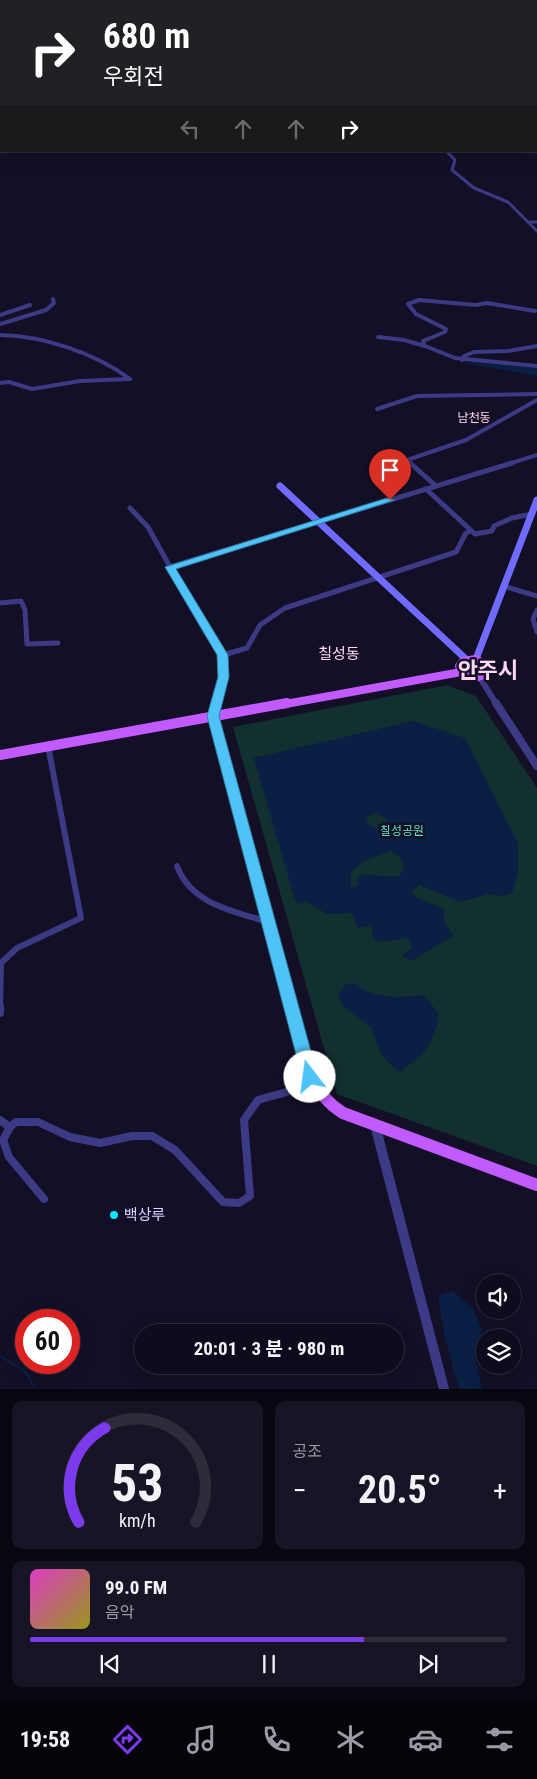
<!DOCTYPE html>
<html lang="ko">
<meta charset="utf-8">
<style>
body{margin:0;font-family:"Roboto Condensed","Noto Sans KR",sans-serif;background:#171425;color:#f1f3f6;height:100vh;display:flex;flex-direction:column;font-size:19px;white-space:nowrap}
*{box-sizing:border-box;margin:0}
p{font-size:16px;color:#9b9ba3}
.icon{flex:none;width:28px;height:28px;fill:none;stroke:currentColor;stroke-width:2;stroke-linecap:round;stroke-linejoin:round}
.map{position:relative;height:1389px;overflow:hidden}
.side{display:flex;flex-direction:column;gap:12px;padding:12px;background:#08060f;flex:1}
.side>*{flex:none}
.top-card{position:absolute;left:0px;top:0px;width:538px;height:152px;box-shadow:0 5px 20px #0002,0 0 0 1px #2e2b3b;background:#202124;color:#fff;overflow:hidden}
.tools{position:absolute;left:476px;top:1274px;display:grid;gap:10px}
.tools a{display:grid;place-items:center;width:45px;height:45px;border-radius:50%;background:#0e0b1c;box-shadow:0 5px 20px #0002,0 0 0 1px #2e2b3b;font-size:25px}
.speed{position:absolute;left:15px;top:1309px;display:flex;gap:10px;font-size:25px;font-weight:700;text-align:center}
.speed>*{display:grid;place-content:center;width:65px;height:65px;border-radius:50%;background:#0e0b1c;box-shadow:0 5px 20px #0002,0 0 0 1px #2e2b3b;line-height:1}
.speed .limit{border:8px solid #d22;background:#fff;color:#111}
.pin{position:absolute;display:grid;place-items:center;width:42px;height:42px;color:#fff;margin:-51px -21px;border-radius:50% 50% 50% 0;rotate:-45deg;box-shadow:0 0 5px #0007}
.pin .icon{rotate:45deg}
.me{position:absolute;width:55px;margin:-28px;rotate:345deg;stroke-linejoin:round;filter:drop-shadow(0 0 4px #0008)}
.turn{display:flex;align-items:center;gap:18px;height:105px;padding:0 20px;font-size:22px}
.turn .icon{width:65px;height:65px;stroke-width:2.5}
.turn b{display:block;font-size:35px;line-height:42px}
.lanes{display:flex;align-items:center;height:48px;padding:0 20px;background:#0003;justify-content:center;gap:25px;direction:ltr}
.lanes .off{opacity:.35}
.big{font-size:38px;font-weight:700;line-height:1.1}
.side .card{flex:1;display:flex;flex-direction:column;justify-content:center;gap:8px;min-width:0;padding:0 18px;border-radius:10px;background:#171425}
.side .dial{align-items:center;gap:0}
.dial svg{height:130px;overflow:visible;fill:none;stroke:#2e2b3b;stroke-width:7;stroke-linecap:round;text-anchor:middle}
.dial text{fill:#f1f3f6;stroke:none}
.song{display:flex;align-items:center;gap:15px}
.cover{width:60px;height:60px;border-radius:8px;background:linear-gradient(135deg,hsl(310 70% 55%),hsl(60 70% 35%))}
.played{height:5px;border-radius:2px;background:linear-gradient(90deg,#7c3aed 70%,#2e2b3b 70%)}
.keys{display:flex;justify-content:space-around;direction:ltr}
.heat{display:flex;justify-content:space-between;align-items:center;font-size:28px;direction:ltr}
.side .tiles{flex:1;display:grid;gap:12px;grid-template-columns:1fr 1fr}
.card:last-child{grid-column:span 2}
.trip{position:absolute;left:134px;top:1324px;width:270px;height:50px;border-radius:25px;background:#0e0b1c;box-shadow:0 5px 20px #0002,0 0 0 1px #2e2b3b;font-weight:700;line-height:50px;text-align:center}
.tabs{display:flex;height:80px;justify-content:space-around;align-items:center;background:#06040b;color:#9b9ba3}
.tabs .icon{width:35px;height:35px}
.tabs .selected{color:#7c3aed}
.tabs b{font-size:22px;color:#f1f3f6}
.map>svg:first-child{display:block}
</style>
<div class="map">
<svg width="537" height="1389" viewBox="0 0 537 1389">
<rect width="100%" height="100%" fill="#130f26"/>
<!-- green -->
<polygon fill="#12302f" points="447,685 476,696 537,788 537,1166 337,1094 233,727"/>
<!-- water -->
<g fill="#0a1f44" fill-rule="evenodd">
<polygon points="470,362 537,368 537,376 470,364"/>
<path d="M413,721L465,738L518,843V872L512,893L502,896L488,894L460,902L420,885L411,892L417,898L445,909L443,919L453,936L412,961L402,956L412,948L408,938L379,942L374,940L371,925L357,928L352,913L327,914L307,902L296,904L254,758ZM374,813L386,818L387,823L384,827L374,828L367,823V818ZM391,851L400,857L404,868L399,876C387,878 375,874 361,875L357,880V887H351V873L360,863Z"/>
<path d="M354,983C375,1000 399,998 424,995L439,1014C432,1049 427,1051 400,1072C384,1061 376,1048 372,1028L344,1007L338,994L346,984Z"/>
<polygon points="452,1291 472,1307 482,1329 476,1361 482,1389 459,1389 444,1334 438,1295"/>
</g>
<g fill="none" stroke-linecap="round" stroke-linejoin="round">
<!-- stream-far1 -->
<g stroke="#0a1f44" stroke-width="1">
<polyline points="218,0 226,1"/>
<polyline points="361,0 363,1"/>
<polyline points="176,1 186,0"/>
</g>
<!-- stream -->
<polyline stroke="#0a1f44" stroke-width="2.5" points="0,1356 26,1372 35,1389"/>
<!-- minor-far5 -->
<g stroke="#3d3a85" stroke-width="2.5">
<polyline points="335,0 339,1"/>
<polyline points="352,0 357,1"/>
</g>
<!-- minor-far4 -->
<g stroke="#3d3a85" stroke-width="3">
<polyline points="446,151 455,160 452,170 474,188 508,202 537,231"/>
<polyline points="529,222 537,222"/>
</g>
<!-- minor-far3 -->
<g stroke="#3d3a85" stroke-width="4">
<polyline points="535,311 487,303 476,305 419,300 408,304 416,314 446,329 445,332 423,341 425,346 455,358 537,366"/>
<polyline points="0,315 30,305"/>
<polyline points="0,324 46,310 54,303 53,299"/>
<path d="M0,335C44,336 95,353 130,379"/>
<polyline points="378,337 404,340 425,346"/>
<polyline points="462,360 464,356 474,352 508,351 537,346"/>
<polyline points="0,383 9,382 32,389 80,381 130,379"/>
<polyline points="377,409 417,396 537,394"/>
<polyline points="411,464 407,460 466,440 537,400"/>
<polyline points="508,464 537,455"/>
</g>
<!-- minor-far2 -->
<g stroke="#3d3a85" stroke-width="5">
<polyline points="410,463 436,486"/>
<polyline points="426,489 475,534 492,531 494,526 512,518 532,514"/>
<polyline points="130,508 148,527 170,567"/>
<polyline points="471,531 466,533 456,552 285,608 260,625 247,648 223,655 170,567 512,463"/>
<polyline points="503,586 537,596"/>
<polyline points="0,603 21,601 25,610 27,644 58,643"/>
<polyline points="537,610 533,619 537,632"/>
<polyline points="216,705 224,677 223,655"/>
</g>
<!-- minor-far1 -->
<g stroke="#3d3a85" stroke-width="6">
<polyline points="213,716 217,703"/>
<path d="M177,866C191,904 233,911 268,922"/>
<polyline points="0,1008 1,963 17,948 81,918 48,746"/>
</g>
<!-- minor -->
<g stroke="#3d3a85" stroke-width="8">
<polyline points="0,1013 0,1006"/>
<polyline points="0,1120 10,1127"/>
<polyline points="44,1199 9,1157 3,1140 10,1127 16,1122 38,1122 70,1137 100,1143 132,1136 152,1136 175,1150 223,1202 239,1203 250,1196 244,1120 258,1100 297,1089"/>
</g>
<!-- tertiary-far2 -->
<polyline stroke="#3d3a85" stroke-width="6" points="480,678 497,705"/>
<!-- tertiary-far1 -->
<polyline stroke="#3d3a85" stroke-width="8" points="496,703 537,766"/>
<!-- tertiary -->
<polyline stroke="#3d3a85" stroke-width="10" points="375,1125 444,1389"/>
<!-- secondary -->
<g stroke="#6f6bff" stroke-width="7">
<polyline points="280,486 467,660"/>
<polyline points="476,659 537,500"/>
</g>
<!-- primary-far2 -->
<g stroke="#c25bff" stroke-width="8">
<polygon points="476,659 487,666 487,674 475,678 461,672 459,666 463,661"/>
<polyline points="280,705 461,672"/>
</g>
<!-- primary-far1 -->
<g stroke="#c25bff" stroke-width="10">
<polyline points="213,716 291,1008"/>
<polyline points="0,755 287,703"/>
</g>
<!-- primary -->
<path stroke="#c25bff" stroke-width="12" d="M291,1006C302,1046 305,1090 343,1113L537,1185"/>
</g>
<!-- route -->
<polygon fill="#4fc3f7" stroke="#337fa1" points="387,498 395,500 176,569 228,655 229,677 219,716 318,1077 315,1081 310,1083 305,1081 302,1077 207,716 218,677 217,655 165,567"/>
<!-- markers -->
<circle fill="#00e5ff" stroke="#130f26" stroke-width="2" cx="114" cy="1215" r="5"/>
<g text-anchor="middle" stroke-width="5" stroke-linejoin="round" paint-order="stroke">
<!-- far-quarter labels -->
<g font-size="12" fill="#ffd6f0" stroke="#130f26">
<text x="474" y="422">남천동</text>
</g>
<!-- park labels -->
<g font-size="12" fill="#5fe0c0" stroke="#130f26">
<text x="402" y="835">칠성공원</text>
</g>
<!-- quarter labels -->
<g font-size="15" fill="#ffd6f0" stroke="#130f26">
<text x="339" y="659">칠성동</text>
</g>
<!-- near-poi labels -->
<g font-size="15" fill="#d9d4ff" stroke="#130f26" text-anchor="start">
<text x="124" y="1220">백상루</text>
</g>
<!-- town labels -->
<g font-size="22" font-weight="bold" fill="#ffd6f0" stroke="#130f26">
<text x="488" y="678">안주시</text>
</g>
</g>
</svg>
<div class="tools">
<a><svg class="icon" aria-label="sound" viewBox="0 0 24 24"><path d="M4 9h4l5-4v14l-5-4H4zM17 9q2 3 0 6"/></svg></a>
<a><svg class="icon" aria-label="layers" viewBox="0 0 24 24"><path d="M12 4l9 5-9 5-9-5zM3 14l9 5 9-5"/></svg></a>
</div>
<div class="speed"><div class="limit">60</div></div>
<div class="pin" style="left:390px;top:500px;background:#d93025"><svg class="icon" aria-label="arrive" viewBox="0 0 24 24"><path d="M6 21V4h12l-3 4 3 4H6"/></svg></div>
<svg class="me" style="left:310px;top:1077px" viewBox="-20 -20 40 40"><circle r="19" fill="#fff"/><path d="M0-13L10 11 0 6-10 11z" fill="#4fc3f7"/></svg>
<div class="trip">20:01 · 3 분 · 980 m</div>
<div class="top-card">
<div class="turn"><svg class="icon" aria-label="right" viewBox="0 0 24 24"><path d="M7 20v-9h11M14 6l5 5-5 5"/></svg><div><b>680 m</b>우회전</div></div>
<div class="lanes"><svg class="icon off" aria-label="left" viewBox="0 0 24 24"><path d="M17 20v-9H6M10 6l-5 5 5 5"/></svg><svg class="icon off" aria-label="ahead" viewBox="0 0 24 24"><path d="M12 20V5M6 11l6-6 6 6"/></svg><svg class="icon off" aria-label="ahead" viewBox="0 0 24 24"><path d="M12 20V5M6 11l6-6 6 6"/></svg><svg class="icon" aria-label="right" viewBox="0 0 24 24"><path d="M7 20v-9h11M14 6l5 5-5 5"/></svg></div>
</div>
</div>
<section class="side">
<div class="tiles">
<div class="card dial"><svg viewBox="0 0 100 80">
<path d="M14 69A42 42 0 1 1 86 69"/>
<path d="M14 69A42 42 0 0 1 30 11" stroke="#7c3aed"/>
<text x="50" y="56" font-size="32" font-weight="700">53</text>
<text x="50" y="72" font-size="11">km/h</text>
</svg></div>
<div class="card"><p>공조</p>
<div class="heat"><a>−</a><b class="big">20.5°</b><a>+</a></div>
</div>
<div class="card">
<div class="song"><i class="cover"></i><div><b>99.0 FM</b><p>음악</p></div></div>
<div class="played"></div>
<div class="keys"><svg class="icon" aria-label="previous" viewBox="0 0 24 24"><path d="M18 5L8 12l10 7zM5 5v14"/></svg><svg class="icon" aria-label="pause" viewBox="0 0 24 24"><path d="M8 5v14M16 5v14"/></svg><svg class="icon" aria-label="next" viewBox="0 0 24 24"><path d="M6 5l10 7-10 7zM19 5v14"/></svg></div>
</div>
</div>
</section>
<nav class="tabs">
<b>19:58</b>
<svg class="icon selected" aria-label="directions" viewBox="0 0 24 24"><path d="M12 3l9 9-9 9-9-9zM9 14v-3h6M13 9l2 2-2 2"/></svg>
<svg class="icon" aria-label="music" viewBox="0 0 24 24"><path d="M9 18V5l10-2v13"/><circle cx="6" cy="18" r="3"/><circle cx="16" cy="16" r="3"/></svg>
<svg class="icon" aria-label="phone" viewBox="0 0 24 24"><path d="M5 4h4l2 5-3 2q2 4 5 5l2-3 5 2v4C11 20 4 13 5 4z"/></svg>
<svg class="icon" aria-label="climate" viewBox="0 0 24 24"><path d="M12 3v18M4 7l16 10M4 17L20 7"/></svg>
<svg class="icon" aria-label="car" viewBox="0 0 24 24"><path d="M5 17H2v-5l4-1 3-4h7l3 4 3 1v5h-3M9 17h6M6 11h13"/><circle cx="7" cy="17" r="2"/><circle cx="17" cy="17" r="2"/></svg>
<svg class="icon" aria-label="filters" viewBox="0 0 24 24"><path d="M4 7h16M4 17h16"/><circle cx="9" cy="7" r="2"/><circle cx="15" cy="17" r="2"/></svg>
</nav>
